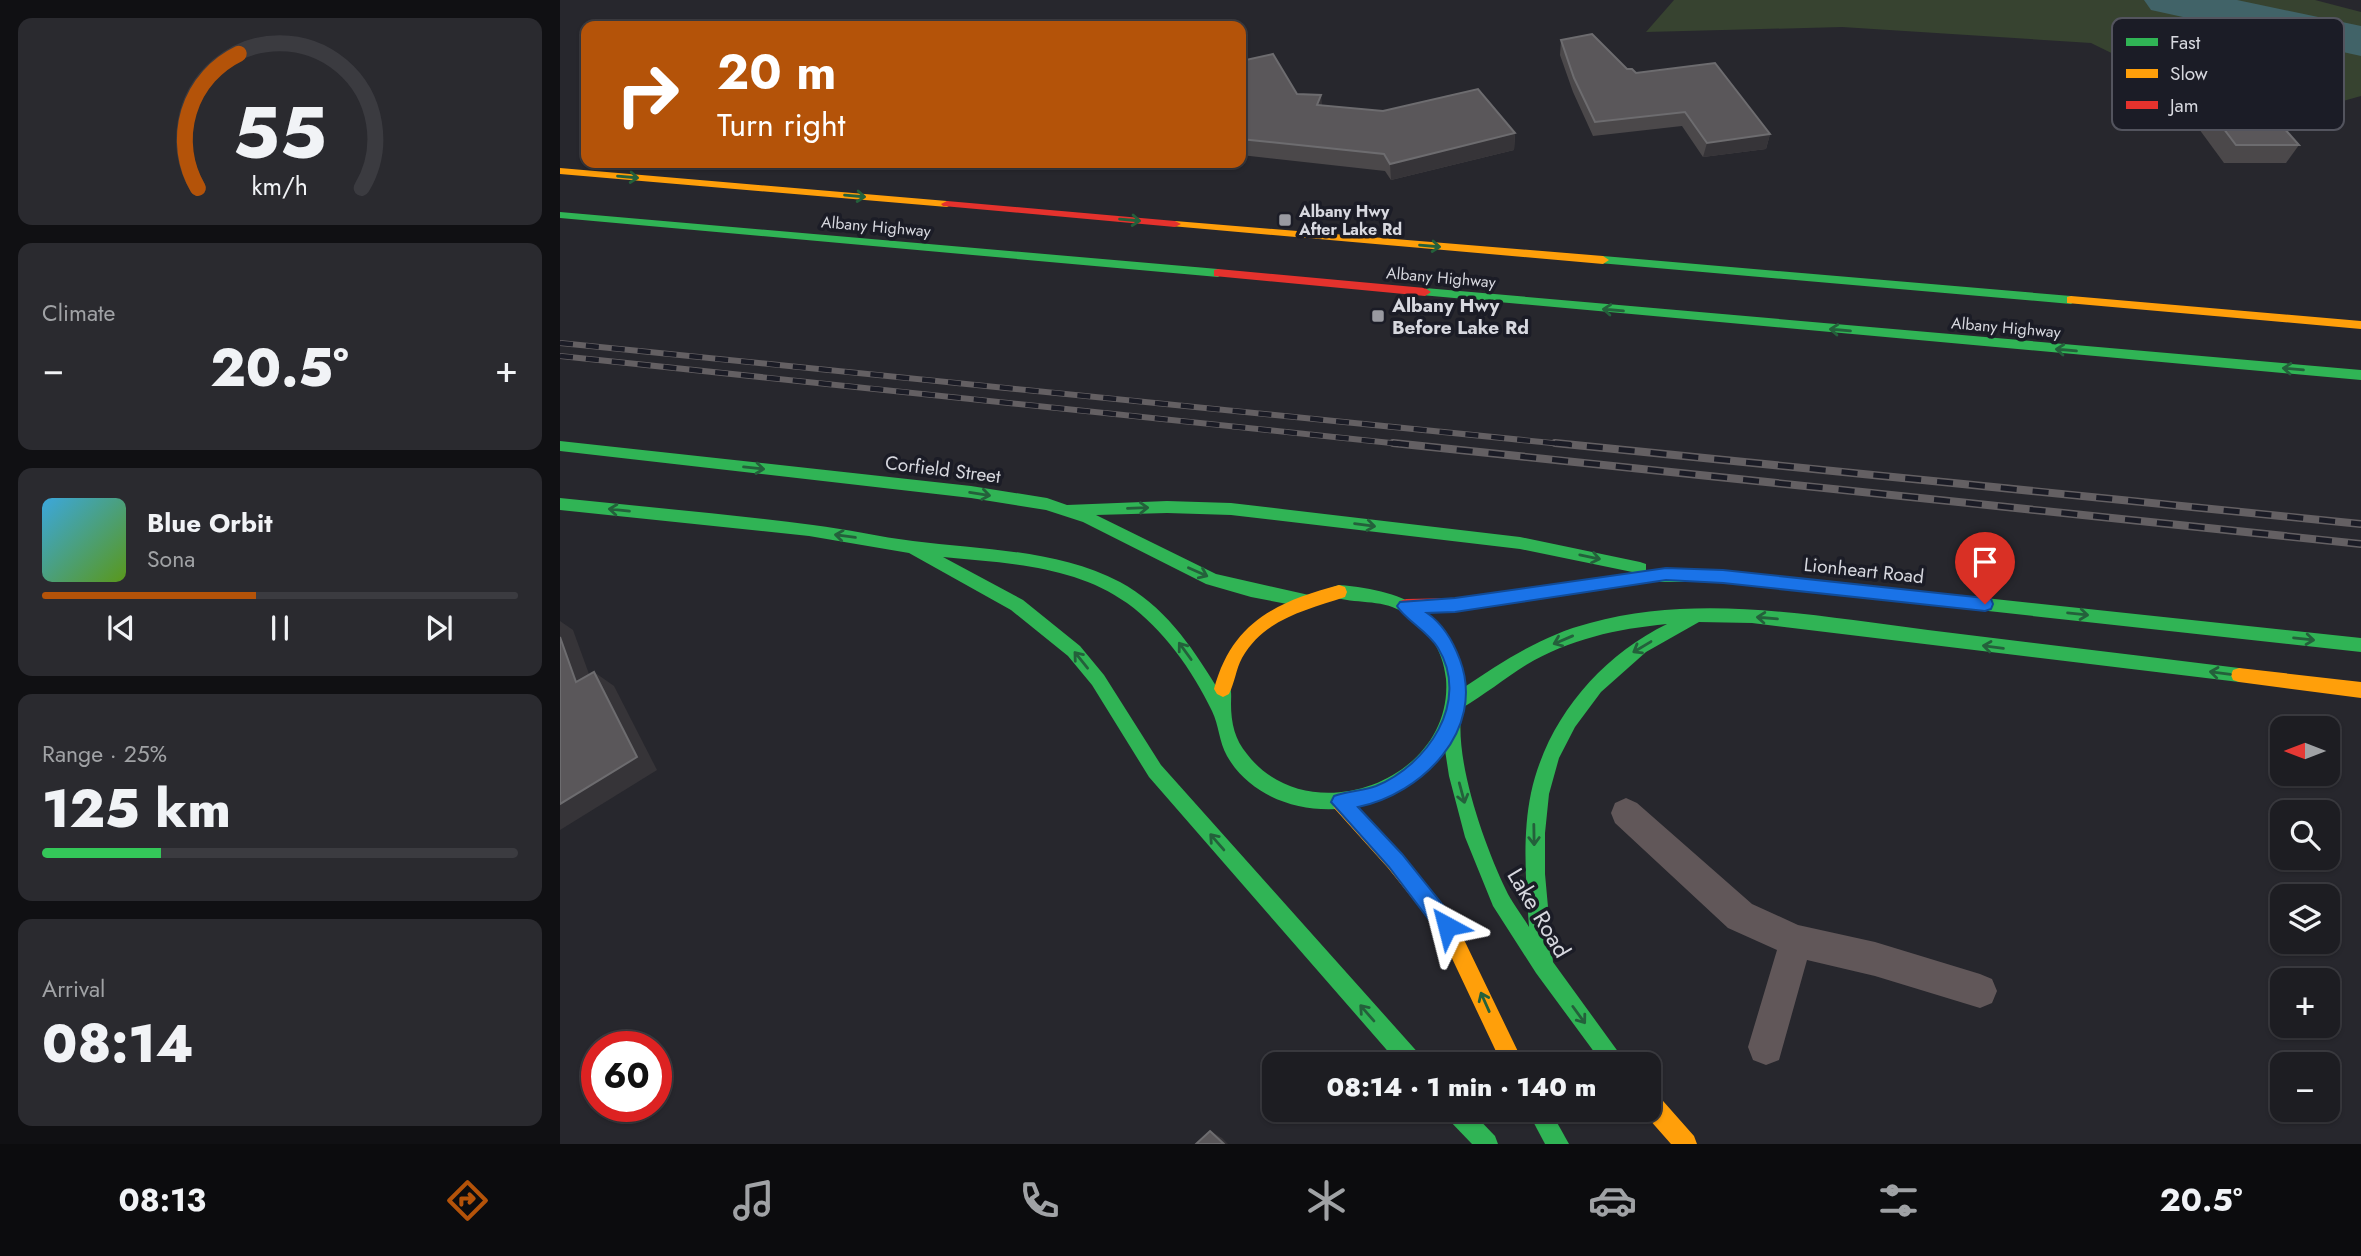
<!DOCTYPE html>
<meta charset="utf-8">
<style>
body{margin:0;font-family:Jost,sans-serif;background:#2a2a2f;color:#f1f3f6;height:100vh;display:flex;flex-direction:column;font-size:26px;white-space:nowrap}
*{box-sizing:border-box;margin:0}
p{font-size:23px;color:#a0a2a5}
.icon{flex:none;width:38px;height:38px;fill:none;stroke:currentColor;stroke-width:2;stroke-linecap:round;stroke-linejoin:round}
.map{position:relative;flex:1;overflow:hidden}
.drawer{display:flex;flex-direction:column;gap:18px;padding:18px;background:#101013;width:560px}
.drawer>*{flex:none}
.top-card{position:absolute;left:21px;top:21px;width:665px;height:147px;border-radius:14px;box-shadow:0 2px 5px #0004,0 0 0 2px #3b3b40;background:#b45309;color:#fff;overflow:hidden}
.needle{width:46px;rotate:270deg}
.controls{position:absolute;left:1710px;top:716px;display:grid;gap:14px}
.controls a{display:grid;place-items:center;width:70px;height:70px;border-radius:14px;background:#1d1d22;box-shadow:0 2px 5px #0004,0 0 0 2px #3b3b40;font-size:35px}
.speed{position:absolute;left:21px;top:1031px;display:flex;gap:14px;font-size:35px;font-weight:700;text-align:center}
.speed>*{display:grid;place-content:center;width:91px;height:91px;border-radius:50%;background:#1d1d22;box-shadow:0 2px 5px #0004,0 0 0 2px #3b3b40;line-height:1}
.speed .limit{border:10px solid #d22;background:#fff;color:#111}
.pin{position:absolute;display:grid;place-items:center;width:60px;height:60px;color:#fff;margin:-72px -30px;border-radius:50% 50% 50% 0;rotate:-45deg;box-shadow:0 0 7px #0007}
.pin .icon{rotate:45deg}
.me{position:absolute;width:77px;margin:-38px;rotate:322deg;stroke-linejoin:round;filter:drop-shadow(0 0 5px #0008)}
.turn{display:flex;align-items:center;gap:24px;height:147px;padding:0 21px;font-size:32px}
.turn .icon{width:91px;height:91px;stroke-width:2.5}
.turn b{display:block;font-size:49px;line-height:60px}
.big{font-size:52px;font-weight:800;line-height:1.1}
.drawer .widget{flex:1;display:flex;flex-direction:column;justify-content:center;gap:10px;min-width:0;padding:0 24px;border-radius:14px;background:#2a2a2f}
.drawer .dial{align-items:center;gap:0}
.dial svg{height:182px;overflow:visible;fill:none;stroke:#3b3b40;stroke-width:7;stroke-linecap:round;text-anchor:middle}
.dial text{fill:#f1f3f6;stroke:none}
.song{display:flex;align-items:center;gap:21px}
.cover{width:84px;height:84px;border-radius:10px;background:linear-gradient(135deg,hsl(200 70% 55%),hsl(90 70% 35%))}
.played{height:7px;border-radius:4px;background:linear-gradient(90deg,#b45309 45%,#3b3b40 45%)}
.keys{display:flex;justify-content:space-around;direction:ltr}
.heat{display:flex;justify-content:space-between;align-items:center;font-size:38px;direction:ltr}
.charge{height:10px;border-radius:5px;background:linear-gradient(90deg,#34c759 25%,#3b3b40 0)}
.trip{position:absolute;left:702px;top:1052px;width:399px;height:70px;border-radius:14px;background:#1d1d22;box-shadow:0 2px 5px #0004,0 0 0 2px #3b3b40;font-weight:800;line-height:70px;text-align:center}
.menu{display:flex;height:112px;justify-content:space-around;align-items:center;background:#0c0c0e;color:#a0a2a5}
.menu .icon{width:49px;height:49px}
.menu .selected{color:#b45309}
.menu b{font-size:32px;color:#f1f3f6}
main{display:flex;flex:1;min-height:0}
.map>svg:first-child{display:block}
</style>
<main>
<section class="drawer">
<div class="widget dial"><svg viewBox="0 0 100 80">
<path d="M14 69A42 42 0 1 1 86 69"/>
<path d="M14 69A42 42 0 0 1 32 10" stroke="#b45309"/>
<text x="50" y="56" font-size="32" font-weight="700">55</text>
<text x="50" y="72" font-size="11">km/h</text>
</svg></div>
<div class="widget"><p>Climate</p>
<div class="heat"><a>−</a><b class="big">20.5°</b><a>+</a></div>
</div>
<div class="widget">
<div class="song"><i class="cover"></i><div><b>Blue Orbit</b><p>Sona</p></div></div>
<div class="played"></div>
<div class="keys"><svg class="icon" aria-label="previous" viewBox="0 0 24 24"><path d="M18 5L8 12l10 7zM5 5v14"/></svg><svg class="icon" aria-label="pause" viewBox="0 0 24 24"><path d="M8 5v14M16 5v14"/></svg><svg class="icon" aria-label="next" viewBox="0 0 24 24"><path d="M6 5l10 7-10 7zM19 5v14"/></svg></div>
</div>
<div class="widget"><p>Range · 25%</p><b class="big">125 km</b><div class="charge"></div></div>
<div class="widget"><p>Arrival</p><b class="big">08:14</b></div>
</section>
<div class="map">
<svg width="1801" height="1144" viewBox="0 0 1801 1144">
<rect width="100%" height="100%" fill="#27272d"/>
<!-- green -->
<polygon fill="#374330" points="1114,0 1755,0 1801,12 1801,96 1698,125 1531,43 1282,27 1086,32"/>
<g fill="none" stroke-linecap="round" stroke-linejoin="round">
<!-- river -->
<polygon fill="#416368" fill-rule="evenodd" points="1584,0 1677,0 1801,26 1801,56 1591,10"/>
<!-- lane -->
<polygon fill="#615759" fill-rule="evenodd" points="1066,798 1077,803 1192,904 1238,925 1315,942 1420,974 1432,979 1437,991 1432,1003 1420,1008 1315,976 1247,960 1219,1060 1206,1065 1193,1060 1188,1047 1217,950 1168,928 1055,823 1051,813 1055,803"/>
<!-- fast -->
<g fill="#30b455" fill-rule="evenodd">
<polygon points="0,212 658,269 664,273 658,277 0,218"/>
<polygon points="1043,256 1511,296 1517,300 1511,304 1039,263 1037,260"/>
<polygon points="865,288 1801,370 1801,380 861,295 859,292"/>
<polygon points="0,441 411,486 487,498 507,505 607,501 671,503 960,537 1080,562 1086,564 1086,571 1106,568 1163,570 1801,638 1801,652 1163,582 1082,582 1082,574 960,549 671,515 607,513 536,515 656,574 749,595 751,600 749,605 743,607 691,597 646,584 523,522 486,510 411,498 0,451"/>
<path d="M0,498C84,507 169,514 253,525C287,529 320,537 353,541C423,550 496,549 560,582C603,605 631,645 656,686L663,681L669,684C672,691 671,697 671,704C671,723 675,740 687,754C748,834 894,781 886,679C883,649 867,626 841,611C820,599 795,604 773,597L771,592L773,587L779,585C848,591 896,612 903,688C943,661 983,635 1030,623C1140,593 1257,616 1368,630C1471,643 1575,655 1679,668L1685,670L1687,675L1685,680L1679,682L1192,623L1139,622L1086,652L1041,692L1015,727L999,758L989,794L985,833V874L993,962L1067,1064H1043L976,973L933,906L905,837L889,776L885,750C861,782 827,802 787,808C742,814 691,798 667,756C659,742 659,725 652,711C633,671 603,629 567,603C514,565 445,563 383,557L463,600L520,646L544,675L601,765L861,1056L864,1064H839L589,777L532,685L508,656L451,610L349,553L249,536L0,510ZM1107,624C1040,657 987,719 971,793C962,836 966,883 969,927C962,915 952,903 946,890C924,844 893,758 902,708C924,695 944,679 966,665C1010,639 1056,629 1107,624Z"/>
<polygon points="884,1110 910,1110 935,1136 938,1144 912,1144 887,1118"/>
<polygon points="967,1110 990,1110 1009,1144 985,1144"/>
</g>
<!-- slow -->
<g fill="#ff9f0a" fill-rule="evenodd">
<polygon points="0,168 387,201 393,204 387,207 0,174"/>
<polygon points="615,221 1043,256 1049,260 1043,264 611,226 611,222"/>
<polygon points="1511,296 1801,321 1801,329 1507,303 1507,297"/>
<path d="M779,585L785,587L787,592L785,597C746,610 704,619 682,658C676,669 675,682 669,694L663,697L657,694L654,689C672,622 716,602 779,585Z"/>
<polygon points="1679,668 1801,682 1801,698 1679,682 1673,680 1671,675 1673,670"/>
<polygon points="781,793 788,796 842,854 894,919 964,1064 942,1064 880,933 828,868 774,808 772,802 774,796"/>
<polygon points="1088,1090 1096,1093 1134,1136 1137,1144 1111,1144 1081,1110 1088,1110"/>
</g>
<!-- jam -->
<g fill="#e5322d" fill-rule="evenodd">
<polygon points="387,201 615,221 621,224 615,227 383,206 381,204"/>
<polygon points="658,269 865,288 871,292 865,296 654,276 654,270"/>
<polygon points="1088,571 1094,572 1096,577 1094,582 1088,583 895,612 846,613 840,611 838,606 840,601 846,599 895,598"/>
</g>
<defs>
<g id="rail-far1">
<polyline points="0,343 1012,445"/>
<polyline points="0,356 850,445"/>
</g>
<g id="rail">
<polyline points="833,443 1801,544"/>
<polyline points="995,443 1801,524"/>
</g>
</defs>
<!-- rail-far1 casing -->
<use href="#rail-far1" stroke="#646063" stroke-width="6"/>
<!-- rail casing -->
<use href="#rail" stroke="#646063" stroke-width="8"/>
<!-- rail-far1 -->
<use href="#rail-far1" stroke="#1b1c26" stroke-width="4.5" stroke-dasharray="13" stroke-linecap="butt"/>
<!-- rail -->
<use href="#rail" stroke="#1b1c26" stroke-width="5" stroke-dasharray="16" stroke-linecap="butt"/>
</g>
<!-- wall -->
<g fill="#4b484a">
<polygon points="1001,40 1210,134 1206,149 1143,157 1122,126 1033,136 1013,92 1000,55"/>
<polygon points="681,61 737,94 763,106 955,133 954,150 831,180 825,171 681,155"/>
<polygon points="1642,100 1739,145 1726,163 1664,163 1631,118"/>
</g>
<!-- shaded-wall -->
<g fill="#363438">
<polygon points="761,95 763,112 757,105"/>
<polygon points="955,133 954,150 831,180 830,164"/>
<polygon points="1210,134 1206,149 1143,157 1147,143"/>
<polygon points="0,621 13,630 37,696 16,682 0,637"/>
<polygon points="34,672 54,686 97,770 0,830 0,804"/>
<polygon points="650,1131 662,1138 668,1144 664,1144"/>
</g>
<!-- building -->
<g fill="#5a575a" stroke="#6d6c6f" stroke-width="2">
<polygon points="1032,34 1067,69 1072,69 1076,73 1155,63 1210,134 1147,143 1125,112 1035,122 1014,78 1001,40"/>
<polygon points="713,54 737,94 761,95 757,105 823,111 918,89 955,133 830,164 824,154 681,139 681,61"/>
<polygon points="1642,100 1699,100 1739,145 1676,145"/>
<polygon points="0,637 16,682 34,672 77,757 0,804"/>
<polygon points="650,1131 664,1144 636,1144"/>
</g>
<!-- one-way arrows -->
<defs><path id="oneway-shaft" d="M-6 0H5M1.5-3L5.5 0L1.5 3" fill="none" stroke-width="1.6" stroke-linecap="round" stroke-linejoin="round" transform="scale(1.75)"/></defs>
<g stroke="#24603b">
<use href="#oneway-shaft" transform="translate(68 177) rotate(5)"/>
<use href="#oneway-shaft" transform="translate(295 196) rotate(5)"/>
<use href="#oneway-shaft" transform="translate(570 220) rotate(5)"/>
<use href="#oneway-shaft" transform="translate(870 246) rotate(5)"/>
<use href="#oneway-shaft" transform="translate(1053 310) rotate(-175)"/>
<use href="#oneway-shaft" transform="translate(1280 330) rotate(-175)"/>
<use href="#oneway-shaft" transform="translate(1506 350) rotate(-175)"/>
<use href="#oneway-shaft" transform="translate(1733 369) rotate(-175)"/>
<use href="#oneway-shaft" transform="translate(194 468) rotate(6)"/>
<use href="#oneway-shaft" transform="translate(420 494) rotate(9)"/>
<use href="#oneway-shaft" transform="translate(578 508) rotate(-2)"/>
<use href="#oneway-shaft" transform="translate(59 510) rotate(-174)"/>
<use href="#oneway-shaft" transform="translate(805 525) rotate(7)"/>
<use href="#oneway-shaft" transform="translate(285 536) rotate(-172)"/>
<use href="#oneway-shaft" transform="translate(1030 557) rotate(12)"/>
<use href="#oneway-shaft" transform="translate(638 572) rotate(24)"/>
<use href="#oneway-shaft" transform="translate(1518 614) rotate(6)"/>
<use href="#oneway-shaft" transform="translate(1207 618) rotate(-175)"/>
<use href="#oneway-shaft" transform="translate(1744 639) rotate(6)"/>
<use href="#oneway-shaft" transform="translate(1003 640) rotate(157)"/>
<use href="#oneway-shaft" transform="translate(1082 647) rotate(149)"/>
<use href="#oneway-shaft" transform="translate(1433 647) rotate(-173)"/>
<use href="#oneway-shaft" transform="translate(625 651) rotate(-126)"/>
<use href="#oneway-shaft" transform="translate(521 660) rotate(-129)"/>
<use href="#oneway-shaft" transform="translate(1660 673) rotate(-173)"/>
<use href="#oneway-shaft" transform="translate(902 793) rotate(75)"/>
<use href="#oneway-shaft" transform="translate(974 835) rotate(89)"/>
<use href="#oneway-shaft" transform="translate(657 842) rotate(-131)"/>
<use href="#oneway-shaft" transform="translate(925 1002) rotate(-114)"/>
<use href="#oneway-shaft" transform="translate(807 1013) rotate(-131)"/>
<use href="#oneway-shaft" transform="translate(1019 1015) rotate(54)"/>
</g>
<!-- route -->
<path fill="#1a73e8" stroke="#114b97" stroke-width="2" d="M1106,568L1163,570L1425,598L1431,599L1433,604L1431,609L1425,611L1163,583L1106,580L895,612L867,613C883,624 893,641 900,660C926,730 862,794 798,807L842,854L894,919L897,926L894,933L887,936L879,933L829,867L771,802L774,796C787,791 803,791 816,786C867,765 911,702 878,648C868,631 844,619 837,606L840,602L895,598Z"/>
<!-- markers -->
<g fill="#999aa1" stroke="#1b1c26" stroke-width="2.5">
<rect x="718" y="213" width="14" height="14" rx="3.5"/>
<rect x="811" y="309" width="14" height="14" rx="3.5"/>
</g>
<g text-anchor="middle" stroke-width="7" stroke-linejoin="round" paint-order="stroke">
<!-- far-poi labels -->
<g font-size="16" font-weight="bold" fill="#d7d8df" stroke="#1b1c26" text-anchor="start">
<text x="739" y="217">Albany Hwy<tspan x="739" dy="18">After Lake Rd</tspan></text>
</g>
<!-- far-street labels -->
<g font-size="16" fill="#d7d8df" stroke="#1b1c26">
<text transform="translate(316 226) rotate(5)" y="6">Albany Highway</text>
<text transform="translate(881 277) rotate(5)" y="6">Albany Highway</text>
<text transform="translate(1446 327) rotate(5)" y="6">Albany Highway</text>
</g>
<!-- poi labels -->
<g font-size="19" font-weight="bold" fill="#d7d8df" stroke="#1b1c26" text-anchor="start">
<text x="832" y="312">Albany Hwy<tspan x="832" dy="22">Before Lake Rd</tspan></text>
</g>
<!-- street labels -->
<g font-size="19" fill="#d7d8df" stroke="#1b1c26">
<text transform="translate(383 469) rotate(7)" y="7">Corfield Street</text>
<text transform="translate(1304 570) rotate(6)" y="7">Lionheart Road</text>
</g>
<!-- near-street labels -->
<g font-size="23" fill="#d7d8df" stroke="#1b1c26">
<text transform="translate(979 913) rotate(59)" y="8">Lake Road</text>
</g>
</g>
<!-- legend -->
<rect x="1552" y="18" width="232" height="112" rx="10" fill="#1b1c26" stroke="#53545e" stroke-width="2"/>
<rect x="1566" y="38" width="32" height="8" fill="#30b455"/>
<rect x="1566" y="69" width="32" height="9" fill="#ff9f0a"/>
<rect x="1566" y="101" width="32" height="8" fill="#e5322d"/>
<g font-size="19" fill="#d7d8df">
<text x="1610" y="49">Fast</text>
<text x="1610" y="80">Slow</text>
<text x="1610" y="112">Jam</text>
</g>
</svg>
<div class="controls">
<a><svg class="needle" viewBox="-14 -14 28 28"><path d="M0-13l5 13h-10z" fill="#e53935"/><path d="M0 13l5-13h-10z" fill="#a0a2a5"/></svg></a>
<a><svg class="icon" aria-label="search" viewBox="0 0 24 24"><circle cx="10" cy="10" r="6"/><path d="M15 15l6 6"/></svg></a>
<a><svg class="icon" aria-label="layers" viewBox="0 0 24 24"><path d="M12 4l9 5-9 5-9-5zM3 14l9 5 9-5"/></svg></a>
<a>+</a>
<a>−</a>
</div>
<div class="speed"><div class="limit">60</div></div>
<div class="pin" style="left:1425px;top:604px;background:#d93025"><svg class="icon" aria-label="arrive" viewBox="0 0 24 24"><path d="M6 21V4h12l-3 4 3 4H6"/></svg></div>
<svg class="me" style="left:887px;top:926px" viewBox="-20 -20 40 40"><path d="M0-17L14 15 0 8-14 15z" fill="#1a73e8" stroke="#fff" stroke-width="4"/></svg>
<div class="trip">08:14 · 1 min · 140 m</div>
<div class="top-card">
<div class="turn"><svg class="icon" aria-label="right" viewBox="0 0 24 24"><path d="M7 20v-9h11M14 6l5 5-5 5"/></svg><div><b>20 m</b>Turn right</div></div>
</div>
</div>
</main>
<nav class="menu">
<b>08:13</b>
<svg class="icon selected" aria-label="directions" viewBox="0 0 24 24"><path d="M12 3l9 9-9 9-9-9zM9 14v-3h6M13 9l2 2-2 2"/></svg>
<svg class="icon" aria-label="music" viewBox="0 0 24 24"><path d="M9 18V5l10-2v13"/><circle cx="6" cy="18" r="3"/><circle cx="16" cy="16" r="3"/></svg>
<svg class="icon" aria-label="phone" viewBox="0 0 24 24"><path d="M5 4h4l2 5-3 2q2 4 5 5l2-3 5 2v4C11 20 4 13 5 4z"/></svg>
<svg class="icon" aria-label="climate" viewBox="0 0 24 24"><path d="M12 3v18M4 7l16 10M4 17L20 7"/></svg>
<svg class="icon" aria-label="car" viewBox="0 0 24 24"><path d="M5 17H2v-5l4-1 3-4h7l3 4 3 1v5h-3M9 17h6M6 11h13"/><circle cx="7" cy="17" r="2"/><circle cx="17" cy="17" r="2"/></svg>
<svg class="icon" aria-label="filters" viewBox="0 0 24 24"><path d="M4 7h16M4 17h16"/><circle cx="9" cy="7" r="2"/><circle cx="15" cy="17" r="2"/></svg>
<b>20.5°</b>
</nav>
